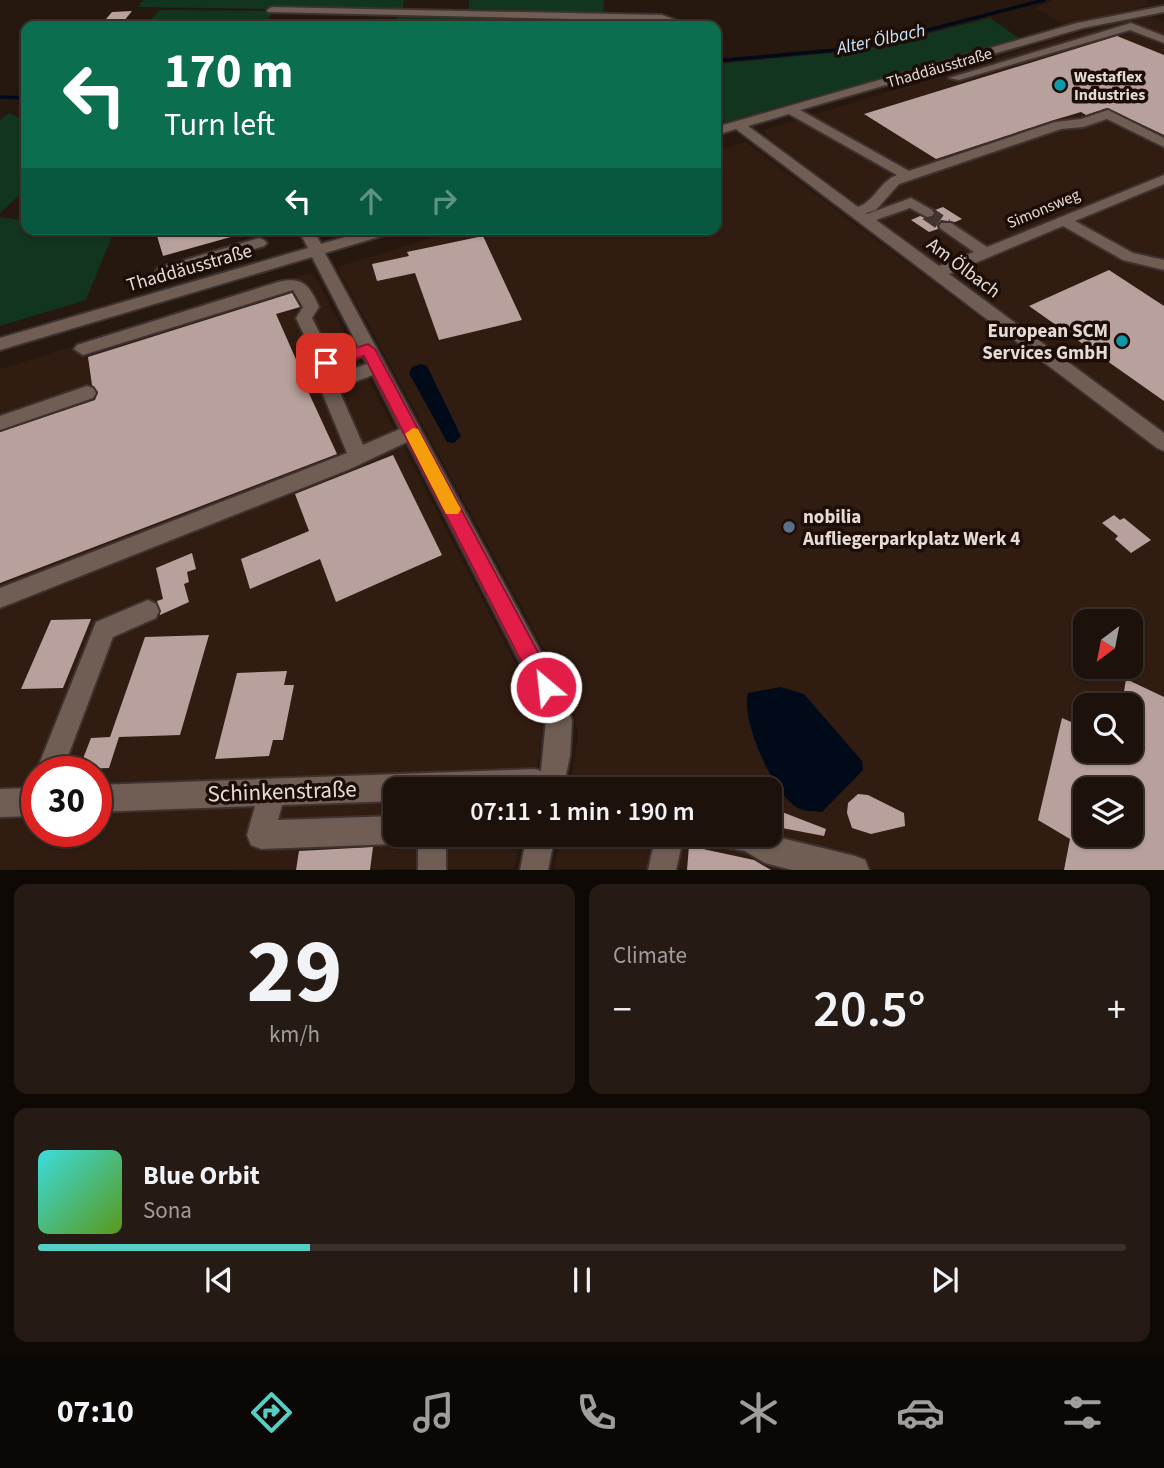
<!DOCTYPE html>
<meta charset="utf-8">
<style>
body{margin:0;font-family:"Source Sans 3",sans-serif;background:#251a14;color:#f1f3f6;height:100vh;display:flex;flex-direction:column;font-size:26px;white-space:nowrap}
*{box-sizing:border-box;margin:0}
p{font-size:23px;color:#a09d9d}
.icon{flex:none;width:38px;height:38px;fill:none;stroke:currentColor;stroke-width:2;stroke-linecap:round;stroke-linejoin:round}
.map{position:relative;height:870px;overflow:hidden}
.sheet{display:flex;flex-direction:column;gap:14px;padding:14px;background:#0f0906;flex:1}
.sheet>*{flex:none}
.hud{position:absolute;left:21px;top:21px;width:700px;height:214px;border-radius:14px;box-shadow:0 2px 5px #0004,0 0 0 2px #3a312c;background:#0b6e4f;color:#fff;overflow:hidden}
.needle{width:46px;rotate:212deg}
.fabs{position:absolute;left:1073px;top:609px;display:grid;gap:14px}
.fabs a{display:grid;place-items:center;width:70px;height:70px;border-radius:14px;background:#1c110b;box-shadow:0 2px 5px #0004,0 0 0 2px #3a312c;font-size:35px}
.speed{position:absolute;left:21px;top:756px;display:flex;gap:14px;font-size:35px;font-weight:700;text-align:center}
.speed>*{display:grid;place-content:center;width:91px;height:91px;border-radius:50%;background:#1c110b;box-shadow:0 2px 5px #0004,0 0 0 2px #3a312c;line-height:1}
.speed .limit{border:10px solid #d22;background:#fff;color:#111}
.pin{position:absolute;display:grid;place-items:center;width:60px;height:60px;color:#fff;margin:-30px;border-radius:14px;box-shadow:0 4px 10px #0006}
.me{position:absolute;width:77px;margin:-38px;rotate:332deg;stroke-linejoin:round;filter:drop-shadow(0 0 5px #0008)}
.turn{display:flex;align-items:center;gap:24px;height:147px;padding:0 28px;font-size:32px}
.turn .icon{width:91px;height:91px;stroke-width:2.5}
.turn b{display:block;font-size:49px;line-height:60px}
.lanes{display:flex;align-items:center;height:66px;padding:0 28px;background:#0003;justify-content:center;gap:35px;direction:ltr}
.lanes .off{opacity:.35}
.big{font-size:52px;font-weight:600;line-height:1.1}
.sheet .widget{flex:1;display:flex;flex-direction:column;justify-content:center;gap:10px;min-width:0;padding:0 24px;border-radius:14px;background:#251a14}
.sheet .dial{align-items:center;gap:0}
.dial b{font-size:91px;line-height:1}
.song{display:flex;align-items:center;gap:21px}
.cover{width:84px;height:84px;border-radius:10px;background:linear-gradient(135deg,hsl(180 70% 55%),hsl(90 70% 35%))}
.played{height:7px;border-radius:4px;background:linear-gradient(90deg,#56cec4 25%,#3a312c 25%)}
.keys{display:flex;justify-content:space-around;direction:ltr}
.heat{display:flex;justify-content:space-between;align-items:center;font-size:38px;direction:ltr}
.sheet .tiles{flex:1;display:grid;gap:14px;grid-template-columns:1fr 1fr}
.widget:last-child{grid-column:span 2}
.trip{position:absolute;left:383px;top:777px;width:399px;height:70px;border-radius:14px;background:#1c110b;box-shadow:0 2px 5px #0004,0 0 0 2px #3a312c;font-weight:600;line-height:70px;text-align:center}
.tabs{display:flex;height:112px;justify-content:space-around;align-items:center;background:#0b0704;color:#a09d9d}
.tabs .icon{width:49px;height:49px}
.tabs .active{color:#56cec4}
.tabs b{font-size:32px;color:#f1f3f6}
.map>svg:first-child{display:block}
</style>
<div class="map">
<svg width="1164" height="870" viewBox="0 0 1164 870">
<rect width="100%" height="100%" fill="#26170f"/>
<!-- built -->
<g fill="#311c11" fill-rule="evenodd">
<polygon points="1054,0 1147,0 1148,5 1067,26 1035,8"/>
<polygon points="1153,17 1164,22 1164,430 767,137 764,130 1058,39 1128,20"/>
<path d="M746,142L1164,456V869H554L561,835H770V789H569L578,737L573,702L337,267L460,229H716V151ZM1085,621H1130V667H1085ZM1085,705H1130V751H1085ZM1085,789H1130V835H1085Z"/>
<path d="M310,273L317,280L538,707L544,734L532,789H396V835H522L514,869L0,870V369ZM37,772H96V831H37Z"/>
</g>
<!-- green -->
<g fill="#12351f">
<polygon points="143,0 404,0 402,11 138,7"/>
<polygon points="469,0 604,0 603,15 468,13"/>
<polygon points="160,10 273,11 263,26 145,26"/>
<polygon points="399,13 661,19 671,23 671,26 393,26"/>
<polygon points="990,18 1020,39 725,122 716,108 716,64 863,50"/>
<polygon points="9,113 26,121 26,189 0,213 0,120"/>
<polygon points="26,216 26,229 115,229 86,300 0,326 0,217 21,220"/>
</g>
<!-- water -->
<g fill="#000a18">
<polygon points="421,364 427,366 461,436 454,443 447,442 409,373 412,367"/>
<path d="M781,687L804,694L862,761L863,770L822,812C816,811 806,812 800,809C775,799 740,719 748,693Z"/>
</g>
<g fill="none" stroke-linecap="round" stroke-linejoin="round">
<!-- stream -->
<g stroke="#000a18" stroke-width="3.5">
<polyline points="716,61 858,48 1044,0"/>
<polyline points="0,97 26,98"/>
</g>
</g>
<!-- building -->
<g fill="#b8a19d" fill-rule="evenodd">
<polygon points="132,11 120,26 100,26 112,12"/>
<polygon points="1117,36 1164,55 1164,135 1107,108 1086,115 1081,112 1054,120 936,159 864,114"/>
<polygon points="943,207 962,219 955,222 941,220 937,225 938,229 929,232 911,220 920,216 933,219 936,214 935,210"/>
<polygon points="155,229 244,229 245,233 163,256"/>
<polygon points="483,236 522,320 439,340 415,273 377,281 372,264 409,256 407,252"/>
<polygon points="1109,270 1164,306 1164,401 1029,306"/>
<polygon points="292,293 300,307 276,314 302,373 301,376 337,454 0,583 0,432 95,400 98,392 92,385 88,357"/>
<polygon points="393,455 442,555 336,602 320,559 250,589 241,559 309,531 295,494"/>
<polygon points="1114,515 1120,520 1124,518 1151,540 1131,553 1115,539 1118,536 1102,523"/>
<polygon points="192,553 196,569 187,572 189,582 184,584 189,602 160,615 157,601 163,599 156,568"/>
<polygon points="91,619 63,688 21,689 51,620"/>
<polygon points="209,635 180,735 119,737 109,768 79,769 91,738 110,737 145,637"/>
<polygon points="287,671 284,685 294,685 283,740 273,740 269,756 215,759 237,673"/>
<path d="M1126,679L1164,697V870H1064L1070,839L1038,820L1062,718L1085,728V751H1130V705H1122ZM1085,789H1130V835H1085Z"/>
<polygon points="858,794 868,795 904,813 905,826 871,834 852,828 847,813 848,803"/>
<polygon points="782,812 826,829 824,836 782,828"/>
<polygon points="689,846 754,860 771,870 687,870"/>
<polygon points="373,847 370,870 296,870 299,851"/>
</g>
<g fill="none" stroke-linecap="round" stroke-linejoin="round">
<!-- minor-tunnel -->
<polyline stroke="#43342d" stroke-width="15" stroke-dasharray="15 7" stroke-linecap="butt" points="927,213 946,226"/>
<defs>
<g id="minor">
<path d="M1164,6V12L1083,28L800,110L909,171L1055,122L1081,119L1108,110L1164,138V147L1107,119L1083,127L1061,129L899,184L876,210L866,213L867,214L911,198L932,210L934,213L932,216L927,217L910,208L876,220L939,266L974,252L941,229L939,226L941,223H951L987,247L1164,175V184L1075,221L1133,253L1164,260V270L1123,260L1063,226L949,274L1164,433V451L1157,448L736,129L716,135V127L1077,23ZM789,114L897,175C880,181 875,201 858,207L748,126Z"/>
<polygon points="272,7 662,15 678,21 680,26 670,26 660,21 268,12 267,10"/>
<polygon points="1131,23 1164,36 1164,43 1130,30 959,80 949,78"/>
<path d="M298,229H313L321,244L373,229H397L395,232L325,253L555,678L572,720L570,756L563,789H396V801L282,805L278,820L396,816V835H408L406,840L396,844L261,849L251,845L247,835L255,806L96,812V785L535,769L541,771L546,720L536,693L407,442L350,469L0,608V588L347,453L321,390L310,387L303,375L316,360L296,318L303,307L293,290L83,355L74,349L77,345L278,282C303,276 310,286 319,307L312,318L330,354L358,346L312,257L0,350V338L308,248ZM363,356L367,364L327,378L321,375L335,365ZM373,375L400,429L363,445L338,388Z"/>
<polygon points="259,238 264,240 267,243 264,246 164,276 156,271 158,268"/>
<polygon points="87,386 93,388 96,393 93,398 0,430 0,416"/>
<polygon points="148,600 156,604 159,611 156,618 113,637 62,772 37,772 37,774 36,772 96,622"/>
<polygon points="37,788 37,816 0,817 0,789"/>
<rect x="418" y="835" width="28" height="35"/>
<polygon points="527,835 555,835 548,870 520,870"/>
<polygon points="656,835 684,835 676,870 648,870"/>
<polygon points="709,835 769,835 855,856 865,860 869,870 792,870 765,863 745,851 713,845"/>
</g>
</defs>
<!-- minor casing -->
<use href="#minor" stroke="#3d3230" stroke-width="4"/>
<!-- minor -->
<use href="#minor" fill="#705e55" fill-rule="evenodd"/>
</g>
<!-- route -->
<polygon fill="#e11d48" stroke="#92132f" stroke-width="2" points="368,344 375,349 553,680 556,687 553,694 546,697 538,694 364,356 326,368 319,363 321,359"/>
<!-- slow -->
<polygon fill="#f59e0b" points="413,428 418,429 458,504 461,509 458,514 446,514 405,434"/>
<!-- markers -->
<g fill="#0f9aa8" stroke="#1c0e07" stroke-width="2.5">
<circle cx="1060" cy="85" r="7"/>
<circle cx="1122" cy="341" r="7"/>
</g>
<circle fill="#5c6f8a" stroke="#1c0e07" stroke-width="2.5" cx="789" cy="527" r="7"/>
<g text-anchor="middle" stroke-width="7" stroke-linejoin="round" paint-order="stroke">
<!-- far-street labels -->
<g font-size="16" fill="#e5dad5" stroke="#1c0e07">
<text transform="translate(939 67) rotate(-16)" y="6">Thaddäusstraße</text>
<text transform="translate(1043 208) rotate(-23)" y="6">Simonsweg</text>
</g>
<!-- far-poi labels -->
<g font-size="16" font-weight="bold" fill="#e5dad5" stroke="#1c0e07" text-anchor="start">
<text x="1074" y="82">Westaflex<tspan x="1074" dy="18">Industries</tspan></text>
</g>
<!-- far-water labels -->
<g font-size="18" font-style="italic" fill="#c7e4f8" stroke="#1c0e07">
<text transform="translate(881 39) rotate(-12)" y="6">Alter Ölbach</text>
</g>
<!-- street labels -->
<g font-size="19" fill="#e5dad5" stroke="#1c0e07">
<text transform="translate(189 267) rotate(-16)" y="7">Thaddäusstraße</text>
<text transform="translate(964 267) rotate(37)" y="7">Am Ölbach</text>
</g>
<!-- poi labels -->
<g font-size="19" font-weight="bold" fill="#e5dad5" stroke="#1c0e07" text-anchor="end">
<text x="1108" y="337">European SCM<tspan x="1108" dy="22">Services GmbH</tspan></text>
<text x="803" y="523" text-anchor="start">nobilia<tspan x="803" dy="22">Aufliegerparkplatz Werk 4</tspan></text>
</g>
<!-- near-street labels -->
<g font-size="23" fill="#e5dad5" stroke="#1c0e07">
<text transform="translate(282 791) rotate(-2)" y="8">Schinkenstraße</text>
</g>
</g>
</svg>
<div class="fabs">
<a><svg class="needle" viewBox="-14 -14 28 28"><path d="M0-13l5 13h-10z" fill="#e53935"/><path d="M0 13l5-13h-10z" fill="#a09d9d"/></svg></a>
<a><svg class="icon" aria-label="search" viewBox="0 0 24 24"><circle cx="10" cy="10" r="6"/><path d="M15 15l6 6"/></svg></a>
<a><svg class="icon" aria-label="layers" viewBox="0 0 24 24"><path d="M12 4l9 5-9 5-9-5zM3 14l9 5 9-5"/></svg></a>
</div>
<div class="speed"><div class="limit">30</div></div>
<div class="pin" style="left:326px;top:363px;background:#d93025"><svg class="icon" aria-label="arrive" viewBox="0 0 24 24"><path d="M6 21V4h12l-3 4 3 4H6"/></svg></div>
<svg class="me" style="left:546px;top:687px" viewBox="-20 -20 40 40"><circle r="17" fill="#e11d48" stroke="#fff" stroke-width="3"/><path d="M0-11L8 9 0 5-8 9z" fill="#fff"/></svg>
<div class="trip">07:11 · 1 min · 190 m</div>
<div class="hud">
<div class="turn"><svg class="icon" aria-label="left" viewBox="0 0 24 24"><path d="M17 20v-9H6M10 6l-5 5 5 5"/></svg><div><b>170 m</b>Turn left</div></div>
<div class="lanes"><svg class="icon" aria-label="left" viewBox="0 0 24 24"><path d="M17 20v-9H6M10 6l-5 5 5 5"/></svg><svg class="icon off" aria-label="ahead" viewBox="0 0 24 24"><path d="M12 20V5M6 11l6-6 6 6"/></svg><svg class="icon off" aria-label="right" viewBox="0 0 24 24"><path d="M7 20v-9h11M14 6l5 5-5 5"/></svg></div>
</div>
</div>
<section class="sheet">
<div class="tiles">
<div class="widget dial"><b>29</b><p>km/h</p></div>
<div class="widget"><p>Climate</p>
<div class="heat"><a>−</a><b class="big">20.5°</b><a>+</a></div>
</div>
<div class="widget">
<div class="song"><i class="cover"></i><div><b>Blue Orbit</b><p>Sona</p></div></div>
<div class="played"></div>
<div class="keys"><svg class="icon" aria-label="previous" viewBox="0 0 24 24"><path d="M18 5L8 12l10 7zM5 5v14"/></svg><svg class="icon" aria-label="pause" viewBox="0 0 24 24"><path d="M8 5v14M16 5v14"/></svg><svg class="icon" aria-label="next" viewBox="0 0 24 24"><path d="M6 5l10 7-10 7zM19 5v14"/></svg></div>
</div>
</div>
</section>
<nav class="tabs">
<b>07:10</b>
<svg class="icon active" aria-label="directions" viewBox="0 0 24 24"><path d="M12 3l9 9-9 9-9-9zM9 14v-3h6M13 9l2 2-2 2"/></svg>
<svg class="icon" aria-label="music" viewBox="0 0 24 24"><path d="M9 18V5l10-2v13"/><circle cx="6" cy="18" r="3"/><circle cx="16" cy="16" r="3"/></svg>
<svg class="icon" aria-label="phone" viewBox="0 0 24 24"><path d="M5 4h4l2 5-3 2q2 4 5 5l2-3 5 2v4C11 20 4 13 5 4z"/></svg>
<svg class="icon" aria-label="climate" viewBox="0 0 24 24"><path d="M12 3v18M4 7l16 10M4 17L20 7"/></svg>
<svg class="icon" aria-label="car" viewBox="0 0 24 24"><path d="M5 17H2v-5l4-1 3-4h7l3 4 3 1v5h-3M9 17h6M6 11h13"/><circle cx="7" cy="17" r="2"/><circle cx="17" cy="17" r="2"/></svg>
<svg class="icon" aria-label="filters" viewBox="0 0 24 24"><path d="M4 7h16M4 17h16"/><circle cx="9" cy="7" r="2"/><circle cx="15" cy="17" r="2"/></svg>
</nav>
